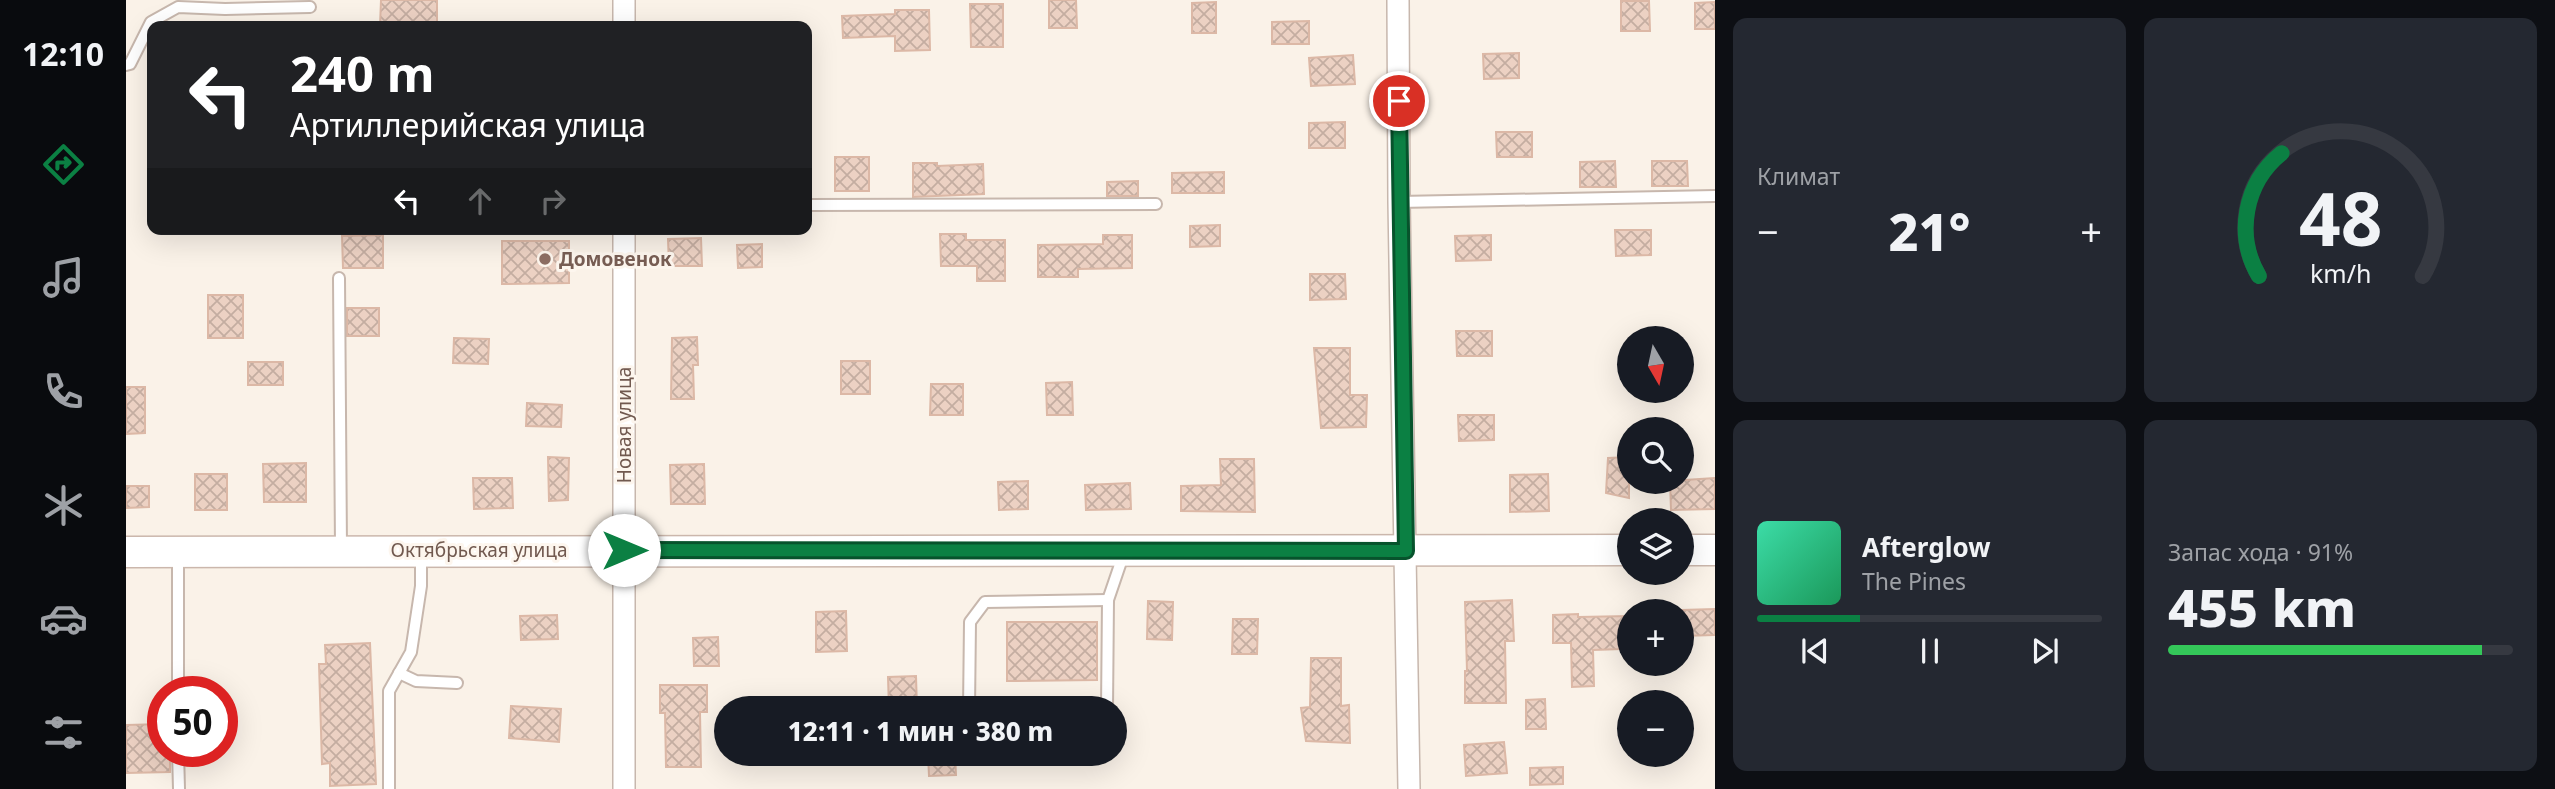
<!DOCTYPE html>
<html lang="ru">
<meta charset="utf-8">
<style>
body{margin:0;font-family:"Noto Sans",sans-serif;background:#242831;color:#f1f3f6;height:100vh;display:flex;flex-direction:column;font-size:26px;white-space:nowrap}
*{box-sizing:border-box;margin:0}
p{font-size:23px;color:#9ea1a6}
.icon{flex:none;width:38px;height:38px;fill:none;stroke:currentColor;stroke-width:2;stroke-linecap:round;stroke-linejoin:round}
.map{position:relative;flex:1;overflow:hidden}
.drawer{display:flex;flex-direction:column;gap:18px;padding:18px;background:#0d0f14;width:840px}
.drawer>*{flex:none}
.top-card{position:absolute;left:21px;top:21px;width:665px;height:214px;border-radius:14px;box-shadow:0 7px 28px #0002;background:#202124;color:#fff;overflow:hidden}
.needle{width:46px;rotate:171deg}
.controls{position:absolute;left:1491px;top:326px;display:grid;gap:14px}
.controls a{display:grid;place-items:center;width:77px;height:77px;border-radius:50%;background:#171b24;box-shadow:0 7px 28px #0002;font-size:35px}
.speed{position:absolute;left:21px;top:676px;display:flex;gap:14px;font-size:35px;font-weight:700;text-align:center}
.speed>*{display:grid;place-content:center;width:91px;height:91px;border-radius:50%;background:#171b24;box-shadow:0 7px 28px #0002;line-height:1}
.speed .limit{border:10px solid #d22;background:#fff;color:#111}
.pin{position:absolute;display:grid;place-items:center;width:60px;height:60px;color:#fff;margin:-30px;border:4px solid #fff;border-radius:50%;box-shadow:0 2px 7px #0007}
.me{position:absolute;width:77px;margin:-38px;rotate:90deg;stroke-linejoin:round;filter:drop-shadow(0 0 5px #0008)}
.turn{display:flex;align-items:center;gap:24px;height:147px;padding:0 28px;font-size:32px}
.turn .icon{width:91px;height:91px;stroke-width:2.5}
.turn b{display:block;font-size:49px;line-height:60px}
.lanes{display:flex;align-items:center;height:66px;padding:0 28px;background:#0003;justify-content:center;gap:35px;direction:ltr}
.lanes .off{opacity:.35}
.big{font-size:52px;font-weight:800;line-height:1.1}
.drawer .card{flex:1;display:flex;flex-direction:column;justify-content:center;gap:10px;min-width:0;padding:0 24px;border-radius:14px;background:#242831}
.drawer .dial{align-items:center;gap:0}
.dial svg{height:182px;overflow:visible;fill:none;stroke:#363941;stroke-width:7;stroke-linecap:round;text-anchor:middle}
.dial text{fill:#f1f3f6;stroke:none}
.song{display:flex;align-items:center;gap:21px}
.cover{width:84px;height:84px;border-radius:10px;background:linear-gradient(135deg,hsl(160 70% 55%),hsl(150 70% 35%))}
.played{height:7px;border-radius:4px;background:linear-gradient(90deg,#0b8043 30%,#363941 30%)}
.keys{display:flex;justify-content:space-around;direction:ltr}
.heat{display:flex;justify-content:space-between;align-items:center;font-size:38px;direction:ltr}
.charge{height:10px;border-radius:5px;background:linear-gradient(90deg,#34c759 91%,#363941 0)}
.drawer .tiles{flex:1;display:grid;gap:18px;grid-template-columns:repeat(2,1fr)}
.trip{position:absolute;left:588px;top:696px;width:413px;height:70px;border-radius:35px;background:#171b24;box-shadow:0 7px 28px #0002;font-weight:800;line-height:70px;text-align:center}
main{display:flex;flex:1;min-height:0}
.tabs{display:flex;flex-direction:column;width:126px;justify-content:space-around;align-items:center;background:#090b0e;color:#9ea1a6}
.tabs .icon{width:49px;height:49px}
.tabs .active{color:#0b8043}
.tabs b{font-size:32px;color:#f1f3f6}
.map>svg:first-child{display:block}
</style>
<main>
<nav class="tabs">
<b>12:10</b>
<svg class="icon active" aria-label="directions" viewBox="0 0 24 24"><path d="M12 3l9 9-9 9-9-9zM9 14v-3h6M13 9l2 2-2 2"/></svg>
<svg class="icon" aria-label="music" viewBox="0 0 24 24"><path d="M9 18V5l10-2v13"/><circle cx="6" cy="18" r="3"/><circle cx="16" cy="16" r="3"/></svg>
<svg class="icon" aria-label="phone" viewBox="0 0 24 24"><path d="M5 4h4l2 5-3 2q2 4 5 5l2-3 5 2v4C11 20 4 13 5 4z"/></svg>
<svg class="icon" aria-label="climate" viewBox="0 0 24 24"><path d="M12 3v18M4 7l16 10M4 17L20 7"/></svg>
<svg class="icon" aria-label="car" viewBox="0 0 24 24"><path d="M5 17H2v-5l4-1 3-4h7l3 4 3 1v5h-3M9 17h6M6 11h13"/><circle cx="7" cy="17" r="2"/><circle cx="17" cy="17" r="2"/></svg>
<svg class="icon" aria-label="filters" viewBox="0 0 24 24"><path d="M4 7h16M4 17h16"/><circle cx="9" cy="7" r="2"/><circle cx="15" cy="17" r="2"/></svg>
</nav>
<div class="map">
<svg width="1589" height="789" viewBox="0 0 1589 789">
<defs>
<pattern id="building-cross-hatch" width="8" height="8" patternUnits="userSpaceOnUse" patternTransform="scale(1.75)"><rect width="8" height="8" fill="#ecd1c3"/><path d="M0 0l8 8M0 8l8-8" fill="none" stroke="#c4ada1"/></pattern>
</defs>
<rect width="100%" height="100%" fill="#faf2e8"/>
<!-- building -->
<g fill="url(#building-cross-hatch)" stroke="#dcb8a6" stroke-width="2">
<polygon points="255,0 311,0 311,26 254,26"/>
<polygon points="923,0 950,0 951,28 923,28"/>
<polygon points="1495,1 1523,1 1524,31 1495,31"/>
<polygon points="1090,2 1090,33 1066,33 1066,3"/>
<polygon points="1589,2 1589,29 1569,29 1569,3"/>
<polygon points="844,4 877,4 877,47 845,47"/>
<polygon points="769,10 803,10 804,50 769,51 769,36 717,38 716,16 769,14"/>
<polygon points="1183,21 1183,44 1146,44 1146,22"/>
<polygon points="1393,53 1393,78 1358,79 1357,54"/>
<polygon points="1227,55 1229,84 1185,86 1183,58"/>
<polygon points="1219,122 1219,148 1183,148 1183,123"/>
<polygon points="1370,132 1406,132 1406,157 1371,157"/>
<rect x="709" y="157" width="34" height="34"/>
<polygon points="1489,161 1490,187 1454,187 1454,162"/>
<polygon points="1526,161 1561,161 1562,186 1526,186"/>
<polygon points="787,163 811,163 811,166 857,164 858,194 787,197"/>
<polygon points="1098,172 1098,193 1046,193 1046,173"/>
<polygon points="1012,181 1012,196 981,196 981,182"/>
<polygon points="1094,225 1094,246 1064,247 1064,226"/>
<polygon points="1489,230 1525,230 1525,255 1490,256"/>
<polygon points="814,234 840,234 840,240 879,240 879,281 851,281 851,266 815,266"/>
<polygon points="257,235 257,268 217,268 216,236"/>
<polygon points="977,235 1006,235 1006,268 952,269 952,277 912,277 912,245 977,244"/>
<polygon points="1365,235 1365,260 1330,261 1329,236"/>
<polygon points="575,238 576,266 543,266 542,239"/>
<polygon points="376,241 443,241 443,283 376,284"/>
<polygon points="636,244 636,267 612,268 611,245"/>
<polygon points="1184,274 1219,274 1220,299 1184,300"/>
<rect x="82" y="295" width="35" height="43"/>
<rect x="221" y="308" width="32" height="28"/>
<polygon points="1330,331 1366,331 1366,356 1331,356"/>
<polygon points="571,337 572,365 567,365 568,399 545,399 546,338"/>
<polygon points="328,338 363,339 362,364 327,363"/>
<polygon points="1188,348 1224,348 1224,395 1241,395 1240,427 1195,428"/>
<rect x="715" y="361" width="29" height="33"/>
<rect x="122" y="362" width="35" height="23"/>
<polygon points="946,382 947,415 921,415 920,383"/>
<polygon points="805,384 837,384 837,415 804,415"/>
<polygon points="0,387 19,387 19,433 0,434"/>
<polygon points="401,403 436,405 435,427 400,426"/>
<polygon points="1332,415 1368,415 1368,440 1333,441"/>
<polygon points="422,457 443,458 442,500 423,501"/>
<polygon points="1503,457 1503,498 1480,493 1482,458"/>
<polygon points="1094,459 1128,459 1129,512 1055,511 1055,486 1095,485"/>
<polygon points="180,463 180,502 138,502 137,464"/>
<polygon points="578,464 579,504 545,504 544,465"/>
<rect x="69" y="474" width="32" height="36"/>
<polygon points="1422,474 1423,511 1384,512 1384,475"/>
<polygon points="347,478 386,478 387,508 348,509"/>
<polygon points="1589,478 1589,509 1545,510 1544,481"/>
<polygon points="902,481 902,509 873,510 872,482"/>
<polygon points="1004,483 1005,509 960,510 959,485"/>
<polygon points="0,486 23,486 23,507 0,508"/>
<polygon points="1386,600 1388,641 1379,641 1380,703 1339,703 1339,671 1341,671 1339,602"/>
<polygon points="1022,601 1047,602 1046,640 1021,639"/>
<polygon points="1589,609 1589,635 1556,636 1556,610"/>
<polygon points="720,611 721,651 690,652 690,612"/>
<polygon points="1452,614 1452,617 1503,616 1503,636 1494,637 1495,649 1467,650 1468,686 1446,687 1445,643 1427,643 1427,615"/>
<polygon points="431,615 432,639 395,640 394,616"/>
<polygon points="1107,619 1132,619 1131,654 1106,654"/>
<polygon points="881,622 971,622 971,680 881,681"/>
<polygon points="592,637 593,666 568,666 567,638"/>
<polygon points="244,643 250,784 204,786 204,763 196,764 193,664 200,664 199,645"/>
<polygon points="1185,658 1215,658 1215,706 1223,705 1224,743 1180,741 1175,708 1184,707"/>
<polygon points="790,676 791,709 763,709 762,677"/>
<polygon points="534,685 581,685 581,712 574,712 575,767 540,767 539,713 534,713"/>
<polygon points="1419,699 1420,729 1400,729 1400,700"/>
<polygon points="385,706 435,709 433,742 383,738"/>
<polygon points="37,724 37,751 44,751 44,772 0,773 0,725"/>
<polygon points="1378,742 1381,773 1340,776 1338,745"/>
<polygon points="802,754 829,754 830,775 803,776"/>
<polygon points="1437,767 1437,784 1404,785 1404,768"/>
</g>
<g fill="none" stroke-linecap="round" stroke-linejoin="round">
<defs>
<g id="service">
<polyline points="0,65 4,64 25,22 52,7 99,9 184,7"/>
<polyline points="1273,202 1589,196"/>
<polyline points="681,205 1030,204"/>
<polyline points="213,278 215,548"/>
<polyline points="52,554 52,691"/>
<polyline points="273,673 290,681 331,683"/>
<polyline points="843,709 844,622 859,602 982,600"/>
<polyline points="981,709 982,600 998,553"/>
<polyline points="52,751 53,789"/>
<polyline points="263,789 263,691 285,652 295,586 295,553"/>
</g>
<g id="minor">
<polyline points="1272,0 1273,202 1283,789"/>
<polyline points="498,26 498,0"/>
<polyline points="498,789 498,229"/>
</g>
<g id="secondary">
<polyline points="1556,550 1589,550"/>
<polyline points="0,552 1503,550"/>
</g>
</defs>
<!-- service casing -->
<use href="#service" stroke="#c7b7ad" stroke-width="14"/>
<!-- minor casing -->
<use href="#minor" stroke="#c7b7ad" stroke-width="24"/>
<!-- secondary casing -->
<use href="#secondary" stroke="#cbb7ac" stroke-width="33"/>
<!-- service -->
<use href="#service" stroke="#fff" stroke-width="10"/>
<!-- minor -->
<use href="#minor" stroke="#fff" stroke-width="21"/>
<!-- secondary -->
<use href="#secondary" stroke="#fff" stroke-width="30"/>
</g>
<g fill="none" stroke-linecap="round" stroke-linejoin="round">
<defs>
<polyline id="route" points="498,550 1280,551 1273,101"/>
</defs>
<!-- route casing -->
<use href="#route" stroke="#07532c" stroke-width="18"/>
<!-- route -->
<use href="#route" stroke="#0b8043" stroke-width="12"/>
</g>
<!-- markers -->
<circle fill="#8d6e63" stroke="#fdf6ee" stroke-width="2.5" cx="419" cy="259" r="7"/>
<g text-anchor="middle" stroke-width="6" stroke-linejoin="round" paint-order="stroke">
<!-- education labels -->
<g font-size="19" font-weight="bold" fill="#785e54" stroke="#fdf6ee" text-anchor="start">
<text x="433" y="266">Домовенок</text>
</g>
<!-- street labels -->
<g font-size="19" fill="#71594f" stroke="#fdf6ee">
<text transform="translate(498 425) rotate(-90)" y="7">Новая улица</text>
<text x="353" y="557">Октябрьская улица</text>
</g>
</g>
</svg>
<div class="controls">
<a><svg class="needle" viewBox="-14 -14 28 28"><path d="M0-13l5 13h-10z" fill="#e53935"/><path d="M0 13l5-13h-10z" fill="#9ea1a6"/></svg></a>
<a><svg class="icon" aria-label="search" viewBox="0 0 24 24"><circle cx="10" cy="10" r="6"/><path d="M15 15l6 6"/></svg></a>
<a><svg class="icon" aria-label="layers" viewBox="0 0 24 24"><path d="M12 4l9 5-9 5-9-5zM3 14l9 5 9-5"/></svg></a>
<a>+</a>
<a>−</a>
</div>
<div class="speed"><div class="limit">50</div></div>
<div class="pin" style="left:1273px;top:101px;background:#d93025"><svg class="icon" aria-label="arrive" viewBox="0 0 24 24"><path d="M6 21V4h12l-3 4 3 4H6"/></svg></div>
<svg class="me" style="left:498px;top:550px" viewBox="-20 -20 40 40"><circle r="19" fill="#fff"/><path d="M0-13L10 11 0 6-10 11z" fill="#0b8043"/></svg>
<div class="trip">12:11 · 1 мин · 380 m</div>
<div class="top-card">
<div class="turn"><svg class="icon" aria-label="left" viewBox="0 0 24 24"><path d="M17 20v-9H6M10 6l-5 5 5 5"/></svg><div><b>240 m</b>Артиллерийская улица</div></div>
<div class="lanes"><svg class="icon" aria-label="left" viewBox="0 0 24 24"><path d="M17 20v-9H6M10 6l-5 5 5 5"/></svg><svg class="icon off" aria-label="ahead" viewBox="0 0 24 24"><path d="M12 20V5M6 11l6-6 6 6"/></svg><svg class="icon off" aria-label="right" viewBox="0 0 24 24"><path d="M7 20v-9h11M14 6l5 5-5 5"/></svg></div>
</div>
</div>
<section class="drawer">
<div class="tiles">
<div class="card"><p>Климат</p>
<div class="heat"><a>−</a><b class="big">21°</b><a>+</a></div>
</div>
<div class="card dial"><svg viewBox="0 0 100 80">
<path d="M14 69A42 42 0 1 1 86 69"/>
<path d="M14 69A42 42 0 0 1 24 15" stroke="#0b8043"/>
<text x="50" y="56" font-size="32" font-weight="700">48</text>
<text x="50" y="72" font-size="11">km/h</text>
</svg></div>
<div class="card">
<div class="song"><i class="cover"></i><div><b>Afterglow</b><p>The Pines</p></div></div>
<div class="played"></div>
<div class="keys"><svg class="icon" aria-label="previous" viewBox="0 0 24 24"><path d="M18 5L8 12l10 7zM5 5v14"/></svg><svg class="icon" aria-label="pause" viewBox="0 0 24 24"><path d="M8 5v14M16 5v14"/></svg><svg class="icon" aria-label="next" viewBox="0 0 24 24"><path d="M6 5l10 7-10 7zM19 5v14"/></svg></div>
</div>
<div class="card"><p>Запас хода · 91%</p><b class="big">455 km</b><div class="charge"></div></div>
</div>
</section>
</main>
